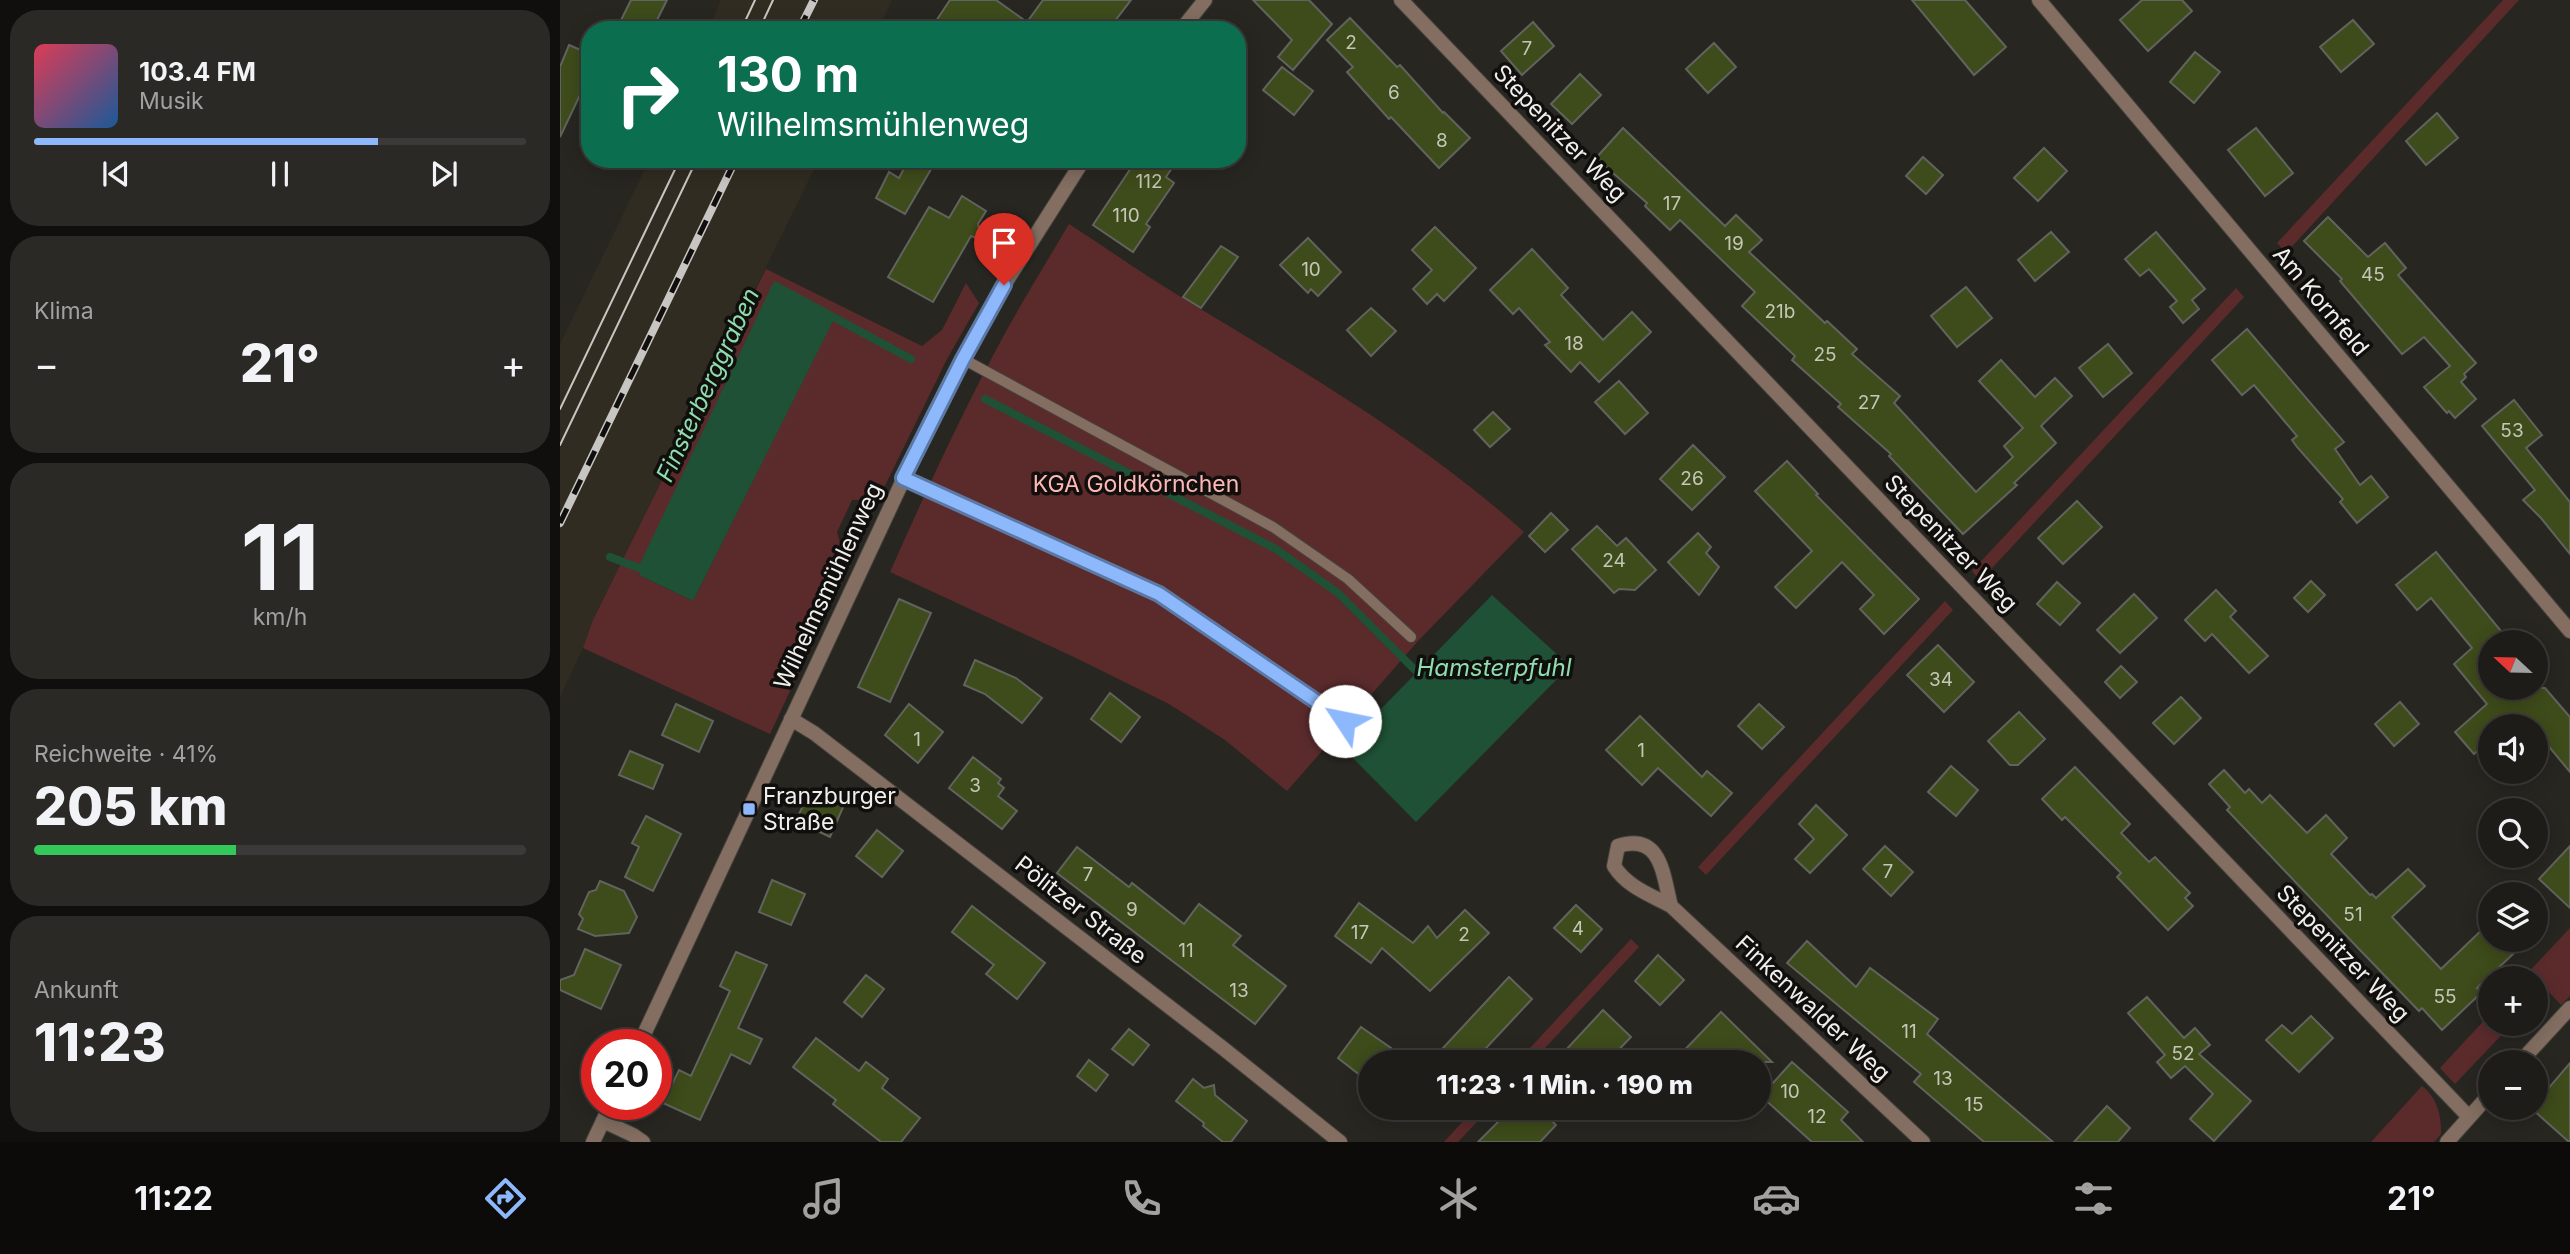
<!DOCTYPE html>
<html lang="de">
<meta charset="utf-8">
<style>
body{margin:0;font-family:Inter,sans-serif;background:#2b2926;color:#f1f3f6;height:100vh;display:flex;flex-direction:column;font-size:26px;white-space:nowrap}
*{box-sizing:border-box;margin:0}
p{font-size:23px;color:#a1a1a2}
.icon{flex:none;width:38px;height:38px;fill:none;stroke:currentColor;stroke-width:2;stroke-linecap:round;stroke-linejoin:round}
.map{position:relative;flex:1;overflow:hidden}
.details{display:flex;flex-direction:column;gap:10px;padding:10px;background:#100f0e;width:560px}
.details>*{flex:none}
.banner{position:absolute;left:21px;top:21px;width:665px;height:147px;border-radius:28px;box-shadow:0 4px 18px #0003,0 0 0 2px #3c3a38;background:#0b6e4f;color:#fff;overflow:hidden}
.needle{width:46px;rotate:292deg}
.controls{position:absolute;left:1918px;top:630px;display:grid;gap:14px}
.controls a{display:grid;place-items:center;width:70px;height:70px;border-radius:50%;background:#1e1c19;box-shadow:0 4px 18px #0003,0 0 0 2px #3c3a38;font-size:35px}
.speed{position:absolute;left:21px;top:1029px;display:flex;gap:14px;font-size:35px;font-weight:700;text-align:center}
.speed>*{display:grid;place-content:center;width:91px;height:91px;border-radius:50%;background:#1e1c19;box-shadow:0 4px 18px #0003,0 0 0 2px #3c3a38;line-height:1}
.speed .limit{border:10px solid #d22;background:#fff;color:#111}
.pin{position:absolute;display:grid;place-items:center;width:60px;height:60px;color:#fff;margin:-72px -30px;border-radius:50% 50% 50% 0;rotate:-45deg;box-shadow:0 0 7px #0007}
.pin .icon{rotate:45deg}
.me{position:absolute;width:77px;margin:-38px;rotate:304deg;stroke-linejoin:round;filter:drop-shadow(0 0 5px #0008)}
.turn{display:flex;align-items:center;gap:24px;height:147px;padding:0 21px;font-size:32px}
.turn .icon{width:91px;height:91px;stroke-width:2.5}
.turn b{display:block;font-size:49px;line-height:60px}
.big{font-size:52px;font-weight:800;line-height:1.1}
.details .card{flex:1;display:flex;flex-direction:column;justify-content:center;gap:10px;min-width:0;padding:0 24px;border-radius:28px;background:#2b2926}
.details .dial{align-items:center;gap:0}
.dial b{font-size:91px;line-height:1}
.song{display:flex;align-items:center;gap:21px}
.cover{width:84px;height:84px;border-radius:10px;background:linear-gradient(135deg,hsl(350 70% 55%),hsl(210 70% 35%))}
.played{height:7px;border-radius:4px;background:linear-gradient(90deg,#8db9fc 70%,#3c3a38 70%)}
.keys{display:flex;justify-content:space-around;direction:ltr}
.heat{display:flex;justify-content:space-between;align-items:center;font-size:38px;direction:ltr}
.charge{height:10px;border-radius:5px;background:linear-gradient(90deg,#34c759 41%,#3c3a38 0)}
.trip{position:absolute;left:798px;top:1050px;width:413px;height:70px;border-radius:35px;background:#1e1c19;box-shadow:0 4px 18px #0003,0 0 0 2px #3c3a38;font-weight:800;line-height:70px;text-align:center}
.menu{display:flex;height:112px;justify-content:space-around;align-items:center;background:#0c0b0a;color:#a1a1a2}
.menu .icon{width:49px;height:49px}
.menu .selected{color:#8db9fc}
.menu b{font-size:32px;color:#f1f3f6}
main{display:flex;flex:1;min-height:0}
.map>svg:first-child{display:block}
</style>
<main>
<section class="details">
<div class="card">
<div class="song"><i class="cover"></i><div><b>103.4 FM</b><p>Musik</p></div></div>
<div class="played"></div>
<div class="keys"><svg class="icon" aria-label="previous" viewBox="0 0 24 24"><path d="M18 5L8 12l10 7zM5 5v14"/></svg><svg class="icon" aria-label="pause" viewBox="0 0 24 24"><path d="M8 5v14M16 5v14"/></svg><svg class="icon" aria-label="next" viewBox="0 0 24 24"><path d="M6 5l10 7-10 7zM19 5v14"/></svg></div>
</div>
<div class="card"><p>Klima</p>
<div class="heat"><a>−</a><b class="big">21°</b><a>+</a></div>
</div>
<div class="card dial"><b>11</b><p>km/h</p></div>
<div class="card"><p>Reichweite · 41%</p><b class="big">205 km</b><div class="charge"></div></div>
<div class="card"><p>Ankunft</p><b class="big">11:23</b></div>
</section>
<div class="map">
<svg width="2010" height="1142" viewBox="0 0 2010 1142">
<rect width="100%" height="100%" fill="#282621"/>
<!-- built -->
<g fill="#312c21">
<polygon points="161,0 332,0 318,30 148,30"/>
<polygon points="90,159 259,159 33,620 23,648 0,697 0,344"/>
</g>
<!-- green -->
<g fill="#5b2b2c" fill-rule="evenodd">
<polygon points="1943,0 1959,0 1726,253 1717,243"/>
<path d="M509,224C546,248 583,274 621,297C742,371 858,437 964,532L858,641L727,791L665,740L609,704L514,657L330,572C367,489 405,406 449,326C468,292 489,258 509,224Z"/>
<path d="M206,269L362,346L382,330L406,283L419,303L387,359L318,500H292L277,532L287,569L210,734L23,648L33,620ZM216,287L274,317L133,601L79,575Z"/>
<polygon points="1676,288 1684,297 1420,581 1412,571"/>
<polygon points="1385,601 1393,610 1146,875 1138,867"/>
<polygon points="2010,928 2010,996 2001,1005 1986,989 1976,999 1976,978 1963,978"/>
<polygon points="1071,939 1079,947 972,1062 957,1062"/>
<polygon points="1930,1014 1930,1024 1952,1024 1895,1084 1880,1068"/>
<path d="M1862,1086C1878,1099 1881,1115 1881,1134L1874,1142H1811Z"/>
<polygon points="915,1108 930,1108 898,1142 884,1142"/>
</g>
<!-- water -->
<g fill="#1e5135">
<polygon points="216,286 275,317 133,601 79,575"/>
<polygon points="932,595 1010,666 856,822 783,748"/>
</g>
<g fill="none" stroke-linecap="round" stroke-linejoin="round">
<!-- stream -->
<g stroke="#1e5135" stroke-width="8">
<polyline points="425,399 716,549 778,593 857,672"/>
<polyline points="50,557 82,569 216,286 351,359"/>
</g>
</g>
<!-- building -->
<g fill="#3e4b1a" stroke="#61635e" stroke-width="2">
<polygon points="71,0 107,0 92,30 71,30 59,24"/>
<polygon points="390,0 436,0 467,22 483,0 571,0 548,30 370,30"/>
<polygon points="693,0 749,0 772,24 733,70 718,57 732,40"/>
<polygon points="1352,0 1405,0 1446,47 1414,75"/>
<polygon points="1582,0 1622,0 1632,11 1588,51 1560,20"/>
<polygon points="790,18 837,67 840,65 883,113 884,112 910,138 879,168 831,117 829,119 787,72 793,67 767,40"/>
<polygon points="1793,20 1814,44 1781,72 1760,47"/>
<polygon points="973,22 994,46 962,75 941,51"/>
<polygon points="1154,43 1176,67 1148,93 1126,69"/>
<polygon points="9,45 30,54 30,74 0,137 0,67"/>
<polygon points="1635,52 1660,72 1634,103 1610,82"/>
<polygon points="722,67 753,91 734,115 703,90"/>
<polygon points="1020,74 1041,95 1012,124 991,104"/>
<polygon points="1877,113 1898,138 1866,165 1846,141"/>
<polygon points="1063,128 1165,226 1176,215 1202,240 1189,252 1265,323 1267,321 1297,349 1292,354 1340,396 1334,403 1416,492 1453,457 1444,446 1463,428 1419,381 1441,360 1475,397 1495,378 1512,396 1481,426 1496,443 1454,483 1457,485 1403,534 1329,456 1331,454 1278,407 1281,404 1232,360 1235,356 1182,306 1195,292 1120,220 1110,230 1085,206 1087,203 1036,158"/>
<polygon points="1696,128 1733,173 1705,196 1668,150"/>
<polygon points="1484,148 1507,171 1478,201 1454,178"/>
<polygon points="1363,157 1383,175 1366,194 1346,176"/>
<polygon points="349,159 377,159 345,214 316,198 329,172 339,178"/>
<polygon points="577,159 618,159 606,177 614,183 586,224 590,227 573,252 533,225"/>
<polygon points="402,196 426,211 418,224 421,240 411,236 373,302 328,277 369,207 389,218"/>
<polygon points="1768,217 1808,257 1825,243 1846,268 1838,275 1916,363 1904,374 1906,377 1901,382 1916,399 1895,418 1889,411 1887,413 1864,387 1890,366 1864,337 1842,354 1780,281 1782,279 1744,241"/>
<polygon points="875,227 916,268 884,301 877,294 867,304 853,289 872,270 852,250"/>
<polygon points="1491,232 1509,252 1475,281 1458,260"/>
<polygon points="1596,232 1645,289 1632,300 1639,309 1623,323 1610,307 1617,301 1589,269 1580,276 1565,259"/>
<polygon points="748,238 781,272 758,296 751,289 748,293 720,265"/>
<polygon points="661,246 678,257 641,308 623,297"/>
<polygon points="972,249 1008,288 1001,295 1043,340 1072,312 1091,332 1039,382 1020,362 1011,372 985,345 990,342 959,308 953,314 930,290"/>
<polygon points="1406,287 1432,318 1397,347 1371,316"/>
<polygon points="811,308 836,331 811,356 787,330"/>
<polygon points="1687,329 1784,442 1775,449 1800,485 1811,476 1828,497 1797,523 1780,502 1783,499 1737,447 1732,440 1737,436 1694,385 1682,395 1652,360"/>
<polygon points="1548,344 1572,373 1543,397 1519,368"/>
<polygon points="1059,381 1088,413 1065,434 1035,402"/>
<polygon points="1954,400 1982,435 1966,448 2010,502 2010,554 1981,518 1963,500 1975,490 1922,426"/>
<polygon points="933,412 950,429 930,447 914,430"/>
<polygon points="1133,445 1165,477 1132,510 1100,479"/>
<polygon points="1227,461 1258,494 1256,495 1359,599 1324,634 1300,609 1314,595 1282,562 1236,608 1215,587 1252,551 1195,491"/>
<polygon points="1517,501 1542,527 1503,564 1478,538"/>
<polygon points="991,513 1008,530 985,552 969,536"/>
<polygon points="1037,526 1057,546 1066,538 1096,570 1075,590 1059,589 1054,593 1012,549"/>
<polygon points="1138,533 1151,547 1146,553 1159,567 1139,595 1108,562"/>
<polygon points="1876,552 1950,642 1930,642 1930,688 1985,688 2010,717 2010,772 1976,731 1976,726 1971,726 1961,714 1946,726 1930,726 1930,740 1914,754 1895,732 1927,704 1894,664 1912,648 1871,598 1857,610 1836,585"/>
<polygon points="1751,581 1765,595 1748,612 1734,598"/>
<polygon points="1497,582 1520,603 1500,625 1477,604"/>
<polygon points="1656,590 1676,611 1670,617 1708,656 1689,673 1652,634 1645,641 1625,620"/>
<polygon points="1574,594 1597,618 1560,653 1537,630"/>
<polygon points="339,599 371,613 330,702 298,687"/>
<polygon points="1378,645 1414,682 1384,712 1347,675"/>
<polygon points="415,660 456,678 482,698 462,723 425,694 404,685"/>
<polygon points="1561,666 1577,682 1560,698 1545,682"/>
<polygon points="550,693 580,717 561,742 531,719"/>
<polygon points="1621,697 1641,718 1614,744 1593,723"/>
<polygon points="1840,702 1859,724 1834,746 1815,724"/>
<polygon points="116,704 153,721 139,752 102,735"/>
<polygon points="349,704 383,732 358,763 325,735"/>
<polygon points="1199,704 1224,727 1202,749 1178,726"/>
<polygon points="1459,712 1485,739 1458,765 1450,765 1428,741"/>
<polygon points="1080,716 1142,777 1147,771 1172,793 1151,816 1098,768 1082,785 1046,750"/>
<polygon points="70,751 103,765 93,789 59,775"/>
<polygon points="413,757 441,779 438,783 444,788 438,796 457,811 442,829 389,788"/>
<polygon points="1391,766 1418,790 1396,816 1368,792"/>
<polygon points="1515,767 1570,824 1561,833 1589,862 1595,857 1630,893 1625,898 1633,906 1608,930 1557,877 1561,873 1505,817 1502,820 1482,799"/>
<polygon points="1664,770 1685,793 1689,789 1702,803 1710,795 1747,833 1766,815 1787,838 1771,854 1810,895 1812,894 1816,898 1848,869 1865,886 1832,917 1881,969 1930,922 1930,940 1968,940 1917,988 1922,992 1882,1030 1862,1008 1859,1011 1799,949 1667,810 1670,807 1649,784"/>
<polygon points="250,790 284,805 270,837 236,821"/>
<polygon points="1256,805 1287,835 1250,873 1235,859 1254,839 1239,824"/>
<polygon points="86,816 121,834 93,891 65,877 79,847 72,843"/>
<polygon points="317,830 343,851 322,877 296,856"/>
<polygon points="1325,846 1353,872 1331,896 1303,869"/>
<polygon points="2010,846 2010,908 1979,879"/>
<polygon points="517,847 569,887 572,883 624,924 639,904 681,936 673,945 726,986 695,1024 497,873"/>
<polygon points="212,880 245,894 231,925 199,912"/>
<polygon points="40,881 64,891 77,917 69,933 35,936 18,929 23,919 19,914 29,892 36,890"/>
<polygon points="799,903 853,943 868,926 877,938 905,910 929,933 870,991 822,948 811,963 775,936"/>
<polygon points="1016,905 1042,929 1021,952 994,928"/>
<polygon points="412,906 485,963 457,999 426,974 434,965 392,932"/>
<polygon points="1247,941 1296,987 1310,968 1378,1019 1367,1034 1493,1142 1424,1142 1354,1082 1361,1074 1227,963"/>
<polygon points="25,949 61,965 41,1009 0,990 0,980 14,975"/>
<polygon points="176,952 207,965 178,1028 202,1039 190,1064 171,1054 140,1120 103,1103 119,1070 131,1076 170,991 160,986"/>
<polygon points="1098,955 1124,980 1100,1005 1075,981"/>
<polygon points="306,975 324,989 302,1017 284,1002"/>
<polygon points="949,977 972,999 913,1062 870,1062"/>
<polygon points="1587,997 1624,1038 1635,1028 1650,1045 1639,1054 1691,1101 1654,1141 1630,1119 1653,1094 1625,1066 1611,1078 1597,1062 1605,1055 1568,1013"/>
<polygon points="1043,1010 1071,1037 1047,1062 1015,1062 1004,1052"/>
<polygon points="1161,1012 1212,1062 1113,1062"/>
<polygon points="1751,1016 1773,1038 1739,1072 1706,1040 1722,1025 1732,1034"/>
<polygon points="801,1027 831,1048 820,1062 810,1062 810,1083 778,1058"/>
<polygon points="569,1029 589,1045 573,1065 552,1049"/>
<polygon points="256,1038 299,1071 306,1062 328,1079 322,1088 360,1118 341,1142 321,1142 273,1104 276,1100 233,1067"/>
<polygon points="529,1060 548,1075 536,1091 517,1076"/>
<polygon points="1232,1062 1288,1112 1281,1120 1303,1142 1252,1142 1201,1096"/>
<polygon points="2010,1063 2010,1142 2009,1142 1971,1108 1976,1108 1976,1103"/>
<polygon points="633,1079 644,1088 654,1085 655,1095 687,1121 671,1142 663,1142 643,1126 644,1123 616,1101"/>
<polygon points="1547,1106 1570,1128 1558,1142 1514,1142"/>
<polygon points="952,1108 978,1108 996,1125 980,1142 918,1142"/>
</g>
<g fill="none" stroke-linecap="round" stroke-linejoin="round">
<defs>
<g id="service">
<polyline points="403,359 713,527 788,579 851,637"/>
<polyline points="343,478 599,594 785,721"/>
</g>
<g id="minor">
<polyline points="841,0 1909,1117"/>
<polyline points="1479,0 2010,631"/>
<polyline points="231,719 254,733 310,776 664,1049 780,1142"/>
<path d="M1111,906C1103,876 1102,832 1058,846L1054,866C1067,887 1091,895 1111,906L1363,1142"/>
<polyline points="1960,1062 2010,1008"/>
<polyline points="43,1121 73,1135 83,1142"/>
<polyline points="1887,1142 1930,1094"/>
</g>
<g id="tertiary">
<polyline points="621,30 645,0"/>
<polyline points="79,1045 373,416 444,285 524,159"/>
<polyline points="33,1142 51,1104"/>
</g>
</defs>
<!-- service casing -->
<use href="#service" stroke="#44423d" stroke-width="12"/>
<!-- minor casing -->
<use href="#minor" stroke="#44423d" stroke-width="16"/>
<!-- tertiary casing -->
<use href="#tertiary" stroke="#44423d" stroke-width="16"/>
<!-- service -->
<use href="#service" stroke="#836e61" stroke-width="10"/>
<!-- minor -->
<use href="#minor" stroke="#836e61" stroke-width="14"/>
<!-- tertiary -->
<use href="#tertiary" stroke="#836e61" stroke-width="14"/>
<!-- tram -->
<g stroke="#c7c6c2" stroke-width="2">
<polyline points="181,30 195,0"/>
<polyline points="199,30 213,0"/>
<polyline points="0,409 120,159"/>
<polyline points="0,445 137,159"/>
</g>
<defs>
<g id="rail">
<polyline points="239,30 254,0"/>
<polyline points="0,523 176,159"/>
</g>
</defs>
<!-- rail casing -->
<use href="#rail" stroke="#c7c6c2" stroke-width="8"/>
<!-- rail -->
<use href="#rail" stroke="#100f0d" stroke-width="5" stroke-dasharray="16" stroke-linecap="butt"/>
</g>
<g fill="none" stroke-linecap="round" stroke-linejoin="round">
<defs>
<polyline id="route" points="444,285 403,359 343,478 599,594 785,721"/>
</defs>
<!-- route casing -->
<use href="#route" stroke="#5c78a4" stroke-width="18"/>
<!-- route -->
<use href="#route" stroke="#8db9fc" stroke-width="12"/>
</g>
<!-- markers -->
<rect fill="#8db9fc" stroke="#100f0d" stroke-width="2.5" x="182" y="802" width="14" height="14" rx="3.5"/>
<g text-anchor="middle" stroke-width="7" stroke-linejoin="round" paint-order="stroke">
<!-- number labels -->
<g font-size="19" fill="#c4c6b7">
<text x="791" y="49">2</text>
<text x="967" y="55">7</text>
<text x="834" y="99">6</text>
<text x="882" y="147">8</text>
<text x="589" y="188">112</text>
<text x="1112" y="210">17</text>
<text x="566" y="222">110</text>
<text x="1174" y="250">19</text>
<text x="751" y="276">10</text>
<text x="1813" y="281">45</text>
<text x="1220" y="318">21b</text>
<text x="1014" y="350">18</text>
<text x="1265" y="361">25</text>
<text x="1309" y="409">27</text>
<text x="1952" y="437">53</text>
<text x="1132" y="485">26</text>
<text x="1054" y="567">24</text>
<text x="1381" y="686">34</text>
<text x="357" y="746">1</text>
<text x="1081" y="757">1</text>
<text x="415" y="792">3</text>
<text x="1328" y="878">7</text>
<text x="528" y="881">7</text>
<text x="572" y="916">9</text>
<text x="1793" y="921">51</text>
<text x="1018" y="935">4</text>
<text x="800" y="939">17</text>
<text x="904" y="941">2</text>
<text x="626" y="957">11</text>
<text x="679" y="997">13</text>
<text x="1885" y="1003">55</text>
<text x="1349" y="1038">11</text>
<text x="1623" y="1060">52</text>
<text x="1383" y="1085">13</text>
<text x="1230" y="1098">10</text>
<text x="1414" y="1111">15</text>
<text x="1257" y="1123">12</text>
</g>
<!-- street labels -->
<g font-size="23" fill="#f0efeb" stroke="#100f0d">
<text transform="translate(1000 133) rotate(46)" y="8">Stepenitzer Weg</text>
<text transform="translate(1761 301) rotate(50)" y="8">Am Kornfeld</text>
<text transform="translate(1391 543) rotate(46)" y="8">Stepenitzer Weg</text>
<text transform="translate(268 586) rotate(-65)" y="8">Wilhelmsmühlenweg</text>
<text transform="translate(521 910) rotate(38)" y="8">Pölitzer Straße</text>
<text transform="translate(1783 953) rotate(46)" y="8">Stepenitzer Weg</text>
<text transform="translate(1253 1008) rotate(43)" y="8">Finkenwalder Weg</text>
</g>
<!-- park labels -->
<g font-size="23" fill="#fdb7b5" stroke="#100f0d">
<text x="576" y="492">KGA Goldkörnchen</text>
</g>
<!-- poi labels -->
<g font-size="23" fill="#f0efeb" stroke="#100f0d" text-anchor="start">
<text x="203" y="804">Franzburger<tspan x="203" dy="26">Straße</tspan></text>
</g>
<!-- water labels -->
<g font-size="24" font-style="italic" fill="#8eddad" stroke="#100f0d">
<text transform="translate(148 385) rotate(-65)" y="8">Finsterberggraben</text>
<text x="934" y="676">Hamsterpfuhl</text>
</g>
</g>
</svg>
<div class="controls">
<a><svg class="needle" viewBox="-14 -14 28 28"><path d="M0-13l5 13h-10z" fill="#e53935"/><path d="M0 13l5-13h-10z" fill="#a1a1a2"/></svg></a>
<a><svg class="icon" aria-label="sound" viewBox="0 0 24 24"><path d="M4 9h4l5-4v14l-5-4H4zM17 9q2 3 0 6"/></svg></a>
<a><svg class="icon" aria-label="search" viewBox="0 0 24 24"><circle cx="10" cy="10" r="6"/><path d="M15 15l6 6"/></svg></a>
<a><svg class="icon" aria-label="layers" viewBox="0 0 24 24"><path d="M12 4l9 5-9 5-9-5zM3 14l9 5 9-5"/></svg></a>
<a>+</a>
<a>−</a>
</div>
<div class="speed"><div class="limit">20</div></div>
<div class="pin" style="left:444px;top:285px;background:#d93025"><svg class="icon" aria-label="arrive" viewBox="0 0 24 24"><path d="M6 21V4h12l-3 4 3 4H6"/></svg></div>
<svg class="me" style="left:785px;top:721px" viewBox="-20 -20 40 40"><circle r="19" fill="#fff"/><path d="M0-13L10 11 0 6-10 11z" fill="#8db9fc"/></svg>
<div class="trip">11:23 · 1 Min. · 190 m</div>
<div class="banner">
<div class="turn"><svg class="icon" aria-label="right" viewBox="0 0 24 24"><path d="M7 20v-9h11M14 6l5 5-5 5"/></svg><div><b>130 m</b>Wilhelmsmühlenweg</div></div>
</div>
</div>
</main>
<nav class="menu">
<b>11:22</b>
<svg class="icon selected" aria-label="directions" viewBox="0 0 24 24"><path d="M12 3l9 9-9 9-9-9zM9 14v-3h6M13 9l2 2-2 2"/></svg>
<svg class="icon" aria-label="music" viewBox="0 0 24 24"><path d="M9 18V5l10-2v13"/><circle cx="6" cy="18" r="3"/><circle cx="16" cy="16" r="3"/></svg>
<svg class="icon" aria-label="phone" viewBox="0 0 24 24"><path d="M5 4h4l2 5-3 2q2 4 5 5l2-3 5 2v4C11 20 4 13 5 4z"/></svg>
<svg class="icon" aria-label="climate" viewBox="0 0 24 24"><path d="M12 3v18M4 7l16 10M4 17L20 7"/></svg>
<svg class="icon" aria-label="car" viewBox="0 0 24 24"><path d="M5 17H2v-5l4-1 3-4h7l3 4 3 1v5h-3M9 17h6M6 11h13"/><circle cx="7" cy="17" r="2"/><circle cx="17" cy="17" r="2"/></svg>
<svg class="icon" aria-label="filters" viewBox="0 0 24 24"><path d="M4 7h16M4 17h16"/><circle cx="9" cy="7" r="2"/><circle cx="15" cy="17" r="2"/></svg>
<b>21°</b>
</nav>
